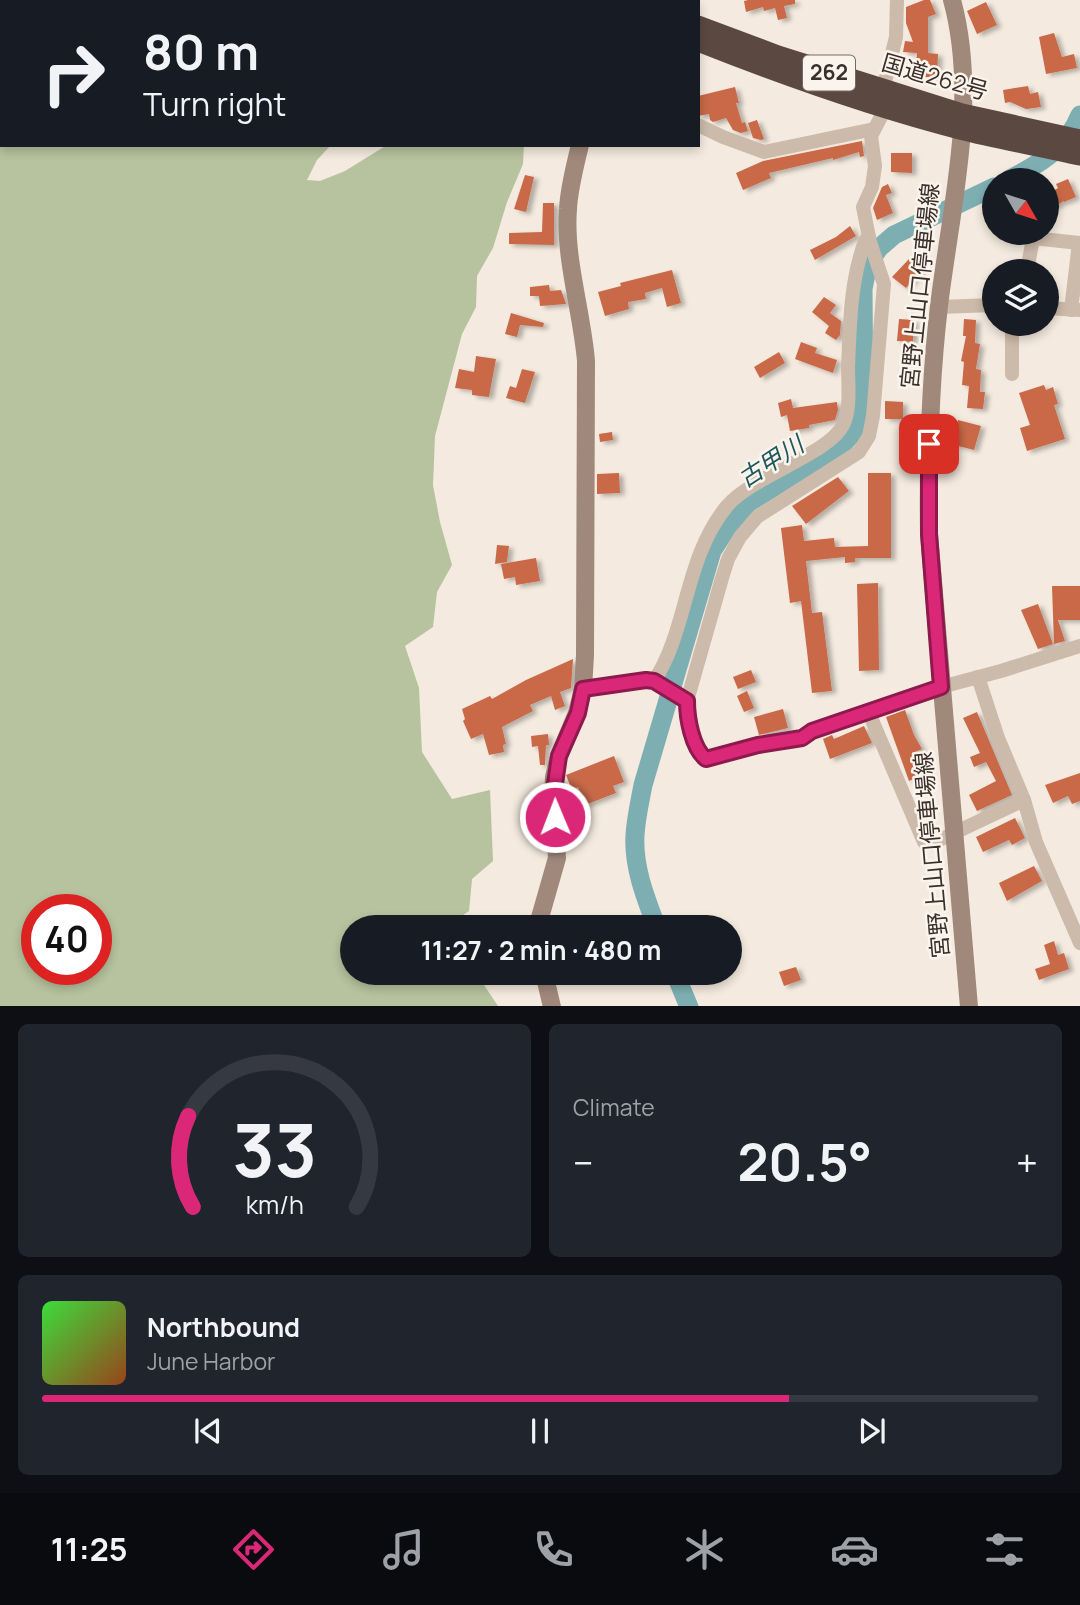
<!DOCTYPE html>
<meta charset="utf-8">
<style>
body{margin:0;font-family:Manrope,"Noto Sans JP",sans-serif;background:#20242c;color:#f1f3f6;height:100vh;display:flex;flex-direction:column;font-size:26px;white-space:nowrap}
*{box-sizing:border-box;margin:0}
p{font-size:23px;color:#9ea1a6}
.icon{flex:none;width:38px;height:38px;fill:none;stroke:currentColor;stroke-width:2;stroke-linecap:round;stroke-linejoin:round}
.map{position:relative;height:1006px;overflow:hidden}
.panel{display:flex;flex-direction:column;gap:18px;padding:18px;background:#0d0f14;flex:1}
.panel>*{flex:none}
.guide{position:absolute;left:0px;top:0px;width:700px;height:147px;box-shadow:0 4px 10px #0003;background:#171b24;color:#f1f3f6;overflow:hidden}
.needle{width:46px;rotate:129deg}
.buttons{position:absolute;left:982px;top:168px;display:grid;gap:14px}
.buttons a{display:grid;place-items:center;width:77px;height:77px;border-radius:50%;background:#171b24;box-shadow:0 4px 10px #0003;font-size:35px}
.speed{position:absolute;left:21px;top:894px;display:flex;gap:14px;font-size:35px;font-weight:700;text-align:center}
.speed>*{display:grid;place-content:center;width:91px;height:91px;border-radius:50%;background:#171b24;box-shadow:0 4px 10px #0003;line-height:1}
.speed .limit{border:10px solid #d22;background:#fff;color:#111}
.pin{position:absolute;display:grid;place-items:center;width:60px;height:60px;color:#fff;margin:-30px;border-radius:14px;box-shadow:0 4px 10px #0006}
.me{position:absolute;width:77px;margin:-38px;rotate:359deg;stroke-linejoin:round;filter:drop-shadow(0 0 5px #0008)}
.turn{display:flex;align-items:center;gap:24px;height:147px;padding:0 28px;font-size:32px}
.turn .icon{width:91px;height:91px;stroke-width:2.5}
.turn b{display:block;font-size:49px;line-height:60px}
.big{font-size:52px;font-weight:700;line-height:1.1}
.panel .tile{flex:1;display:flex;flex-direction:column;justify-content:center;gap:10px;min-width:0;padding:0 24px;border-radius:10px;background:#20242c}
.panel .dial{align-items:center;gap:0}
.dial svg{height:182px;overflow:visible;fill:none;stroke:#363941;stroke-width:7;stroke-linecap:round;text-anchor:middle}
.dial text{fill:#f1f3f6;stroke:none}
.song{display:flex;align-items:center;gap:21px}
.cover{width:84px;height:84px;border-radius:10px;background:linear-gradient(135deg,hsl(120 70% 55%),hsl(20 70% 35%))}
.played{height:7px;border-radius:4px;background:linear-gradient(90deg,#db2777 75%,#363941 75%)}
.keys{display:flex;justify-content:space-around;direction:ltr}
.heat{display:flex;justify-content:space-between;align-items:center;font-size:38px;direction:ltr}
.panel .tiles{flex:1;display:grid;gap:18px;grid-template-columns:1fr 1fr}
.tile:last-child{grid-column:span 2}
.trip{position:absolute;left:340px;top:915px;width:402px;height:70px;border-radius:35px;background:#171b24;box-shadow:0 4px 10px #0003;font-weight:700;line-height:70px;text-align:center}
.dock{display:flex;height:112px;justify-content:space-around;align-items:center;background:#090b0e;color:#9ea1a6}
.dock .icon{width:49px;height:49px}
.dock .selected{color:#db2777}
.dock b{font-size:32px;color:#f1f3f6}
.map>svg:first-child{display:block}
</style>
<div class="map">
<svg width="1080" height="1007" viewBox="0 0 1080 1007">
<defs>
<filter id="shadow"><feDropShadow dx="4.5" dy="2.5" stdDeviation="2" flood-color="#0004"/></filter>
</defs>
<rect width="100%" height="100%" fill="#f4eadf"/>
<!-- green -->
<path fill="#b6c39e" fill-rule="evenodd" d="M0,0L5,2H2V145H331L317,160L307,180L320,181L345,171L387,145H524L523,164L507,202L493,248L477,276L476,307L462,334L435,436L433,485L440,522L452,565L437,592L433,627L405,646L419,688L422,752L452,799L490,790L493,861L472,879L469,911L459,918L460,927L352,928V973H476L498,1006H0ZM37,910H96V970H37Z"/>
<g fill="none" stroke-linecap="round" stroke-linejoin="round">
<!-- river -->
<g stroke="#7dafb2" stroke-width="19">
<path d="M1008,180C1038,165 1067,148 1080,115"/>
<path d="M657,928C646,899 633,867 635,835C636,818 640,801 643,785L712,551L723,534L748,503L840,447L855,431L864,408L863,289L868,264L879,248L894,235L994,187"/>
<polyline points="675,973 689,1007"/>
</g>
</g>
<!-- building -->
<g fill="#c96947" filter="url(#shadow)">
<polygon points="748,0 795,0 795,4 784,6 787,18 778,20 775,8 764,11 763,7 746,12 744,1"/>
<polygon points="924,0 930,0 936,14 928,17 928,53 938,54 937,78 925,77 927,66 916,65 917,53 903,52 905,41 913,42 906,23 906,7"/>
<polygon points="986,2 997,25 977,34 967,11"/>
<polygon points="1054,33 1062,57 1074,54 1077,68 1046,74 1039,37"/>
<polygon points="1028,86 1030,94 1038,92 1041,107 1026,109 1010,102 1005,103 1003,90"/>
<polygon points="735,87 739,103 736,103 742,123 745,122 748,131 741,133 733,130 726,118 713,122 710,120 709,114 698,116 698,96"/>
<polygon points="757,120 764,139 761,140 753,138 748,123"/>
<polygon points="862,141 864,156 860,157 859,152 833,160 833,158 769,173 771,178 743,190 736,173 763,161"/>
<polygon points="891,153 912,153 912,173 891,172"/>
<polygon points="525,175 534,177 526,212 514,209"/>
<polygon points="1068,179 1076,197 1064,202 1064,201 1050,209 1046,203 1046,195 1058,188 1056,184"/>
<polygon points="888,184 892,193 886,195 893,213 877,220 873,208 882,187"/>
<polygon points="543,203 554,203 554,245 509,244 509,233 542,232"/>
<polygon points="850,226 856,236 815,260 810,250 836,237"/>
<polygon points="909,259 922,270 906,288 892,277"/>
<polygon points="672,270 681,303 667,307 662,288 645,293 646,299 628,302 629,309 605,316 598,292 621,286 620,283"/>
<polygon points="549,285 550,291 561,290 566,304 540,306 539,296 530,296 530,287"/>
<polygon points="824,297 836,305 830,313 841,321 840,335 836,340 825,333 829,326 812,312"/>
<polygon points="511,313 544,323 543,327 520,325 517,337 505,334"/>
<polygon points="899,319 914,320 913,342 897,341"/>
<polygon points="964,319 976,320 975,343 980,344 976,369 981,370 980,392 985,392 983,409 967,408 969,386 962,385 964,362 961,361 966,336 963,336"/>
<polygon points="801,342 817,348 815,353 837,360 833,373 795,359"/>
<polygon points="779,352 785,363 760,378 754,367"/>
<polygon points="476,356 496,359 489,397 472,395 472,390 455,388 459,369 474,372"/>
<polygon points="522,369 535,372 525,403 506,398 510,386 516,388"/>
<polygon points="1044,385 1046,390 1053,387 1058,404 1054,405 1065,439 1027,451 1020,428 1030,425 1019,393"/>
<polygon points="791,399 793,408 837,402 838,410 835,420 809,425 809,428 790,431 787,415 781,417 778,403"/>
<polygon points="885,401 903,402 903,419 885,419"/>
<polygon points="958,420 981,426 974,450 951,444"/>
<polygon points="904,422 916,423 913,448 902,447"/>
<polygon points="612,432 613,440 600,442 599,434"/>
<polygon points="619,473 620,493 597,494 597,474"/>
<polygon points="868,473 891,473 891,558 855,558 855,562 845,563 845,557 806,561 812,613 822,612 832,691 812,693 801,601 790,603 781,528 802,525 804,541 834,538 835,547 868,546"/>
<polygon points="838,477 849,491 806,524 792,506"/>
<polygon points="497,545 509,546 507,562 495,564"/>
<polygon points="536,558 540,581 516,585 515,577 504,579 501,564"/>
<polygon points="878,583 879,670 859,671 857,584"/>
<polygon points="1052,586 1080,586 1080,620 1058,620 1065,641 1054,644"/>
<polygon points="1038,604 1053,644 1038,649 1021,610"/>
<polygon points="573,659 571,688 560,692 565,706 555,710 551,696 530,705 533,711 502,727 506,744 503,745 504,752 489,755 483,734 471,739 463,721 465,719 462,709 490,696 492,699 526,680"/>
<polygon points="751,670 756,682 738,689 733,677"/>
<polygon points="747,691 754,708 744,712 737,696"/>
<polygon points="783,709 788,728 759,735 754,717"/>
<polygon points="905,710 914,735 922,749 915,752 925,774 909,781 886,717"/>
<polygon points="977,712 1012,795 977,811 969,795 996,781 986,762 974,767 970,757 980,753 963,718"/>
<polygon points="864,726 872,743 830,759 823,739 832,735 834,739"/>
<polygon points="548,734 549,745 546,745 545,765 540,765 538,746 532,747 531,736"/>
<polygon points="614,756 624,782 613,786 616,793 585,805 578,787 572,790 566,775"/>
<polygon points="1080,773 1080,801 1072,804 1068,796 1053,803 1045,785"/>
<polygon points="1015,818 1025,838 1012,845 1009,840 983,852 976,837"/>
<polygon points="1034,866 1042,881 1007,901 999,883"/>
<polygon points="1054,941 1058,955 1064,953 1069,969 1039,980 1035,969 1050,964 1044,945"/>
<polygon points="796,967 801,980 784,986 779,972"/>
</g>
<g fill="none" stroke-linecap="round" stroke-linejoin="round">
<!-- street -->
<g stroke="#ccbaaa" stroke-width="14">
<polyline points="540,0 542,2"/>
<polyline points="58,2 60,0"/>
<polyline points="883,90 896,37 897,0"/>
<polyline points="698,125 723,137 764,152 874,129"/>
<polyline points="1027,271 1033,238 1079,243 1071,310"/>
<polyline points="939,307 994,305"/>
<polyline points="1046,308 1080,310"/>
<polyline points="1012,324 1012,374"/>
<polyline points="978,677 998,738 1024,800 1036,842 1080,943"/>
<path d="M654,681C688,630 684,558 727,506C754,475 829,454 843,425C851,409 848,384 848,367C850,324 850,282 865,241L869,237"/>
<path d="M583,689L646,680L654,681L687,701C687,718 692,748 706,759L758,745L801,738L812,731L941,687L1001,671L1080,646"/>
<polyline points="687,701 722,578 728,559 740,537 757,517 859,452 869,436 873,416 884,284 870,242 863,207 872,187 875,166 871,136 886,107"/>
<polyline points="869,713 924,842 931,844 1024,800"/>
</g>
<!-- secondary -->
<g stroke="#a0897b" stroke-width="18">
<path d="M952,0C979,99 951,206 939,306C930,382 928,458 929,534L969,1007"/>
<polyline points="573,2 573,0"/>
<path d="M537,928L557,858L553,798L554,777L559,756L577,713L583,689L585,655L586,361C582,312 564,257 568,209C569,188 575,166 580,145"/>
<polyline points="544,973 552,1007"/>
</g>
<!-- highway -->
<g stroke="#5b4941" stroke-width="21">
<polyline points="602,0 606,2"/>
<polyline points="637,0 642,2"/>
<polyline points="698,26 778,56 962,114 1080,140"/>
<path d="M698,41C784,75 871,106 960,129C1000,139 1040,146 1080,155"/>
</g>
</g>
<g fill="none" stroke-linecap="round" stroke-linejoin="round">
<defs>
<path id="route" d="M555,817L553,798L559,756L578,713L583,689L646,680L654,681L687,701C687,718 692,748 706,759L758,745L802,738L812,731L941,687L929,534V444"/>
</defs>
<!-- route casing -->
<use href="#route" stroke="#8e194d" stroke-width="18"/>
<!-- route -->
<use href="#route" stroke="#db2777" stroke-width="12"/>
</g>
<g text-anchor="middle" stroke-width="5" stroke-linejoin="round" paint-order="stroke">
<!-- shield labels -->
<rect fill="#fbf4ec" stroke="#746a64" stroke-width="2" x="803" y="55.5" width="52" height="35" rx="5"/>
<g font-size="21" font-weight="bold" fill="#3a2f2a">
<text x="829" y="80">262</text>
</g>
<!-- street labels -->
<g font-size="23" fill="#3a2f2a" stroke="#fbf4ec">
<text transform="translate(935 77) rotate(16)" y="8">国道262号</text>
<text transform="translate(920 286) rotate(-84)" y="8">宮野上山口停車場線</text>
<text transform="translate(932 855) rotate(-95)" y="8">宮野上山口停車場線</text>
</g>
<!-- water labels -->
<g font-size="24" font-style="italic" fill="#1e585d" stroke="#fbf4ec">
<text transform="translate(771 462) rotate(-33)" y="8">古甲川</text>
</g>
</g>
</svg>
<div class="buttons">
<a><svg class="needle" viewBox="-14 -14 28 28"><path d="M0-13l5 13h-10z" fill="#e53935"/><path d="M0 13l5-13h-10z" fill="#9ea1a6"/></svg></a>
<a><svg class="icon" aria-label="layers" viewBox="0 0 24 24"><path d="M12 4l9 5-9 5-9-5zM3 14l9 5 9-5"/></svg></a>
</div>
<div class="speed"><div class="limit">40</div></div>
<div class="pin" style="left:929px;top:444px;background:#d93025"><svg class="icon" aria-label="arrive" viewBox="0 0 24 24"><path d="M6 21V4h12l-3 4 3 4H6"/></svg></div>
<svg class="me" style="left:555px;top:817px" viewBox="-20 -20 40 40"><circle r="17" fill="#db2777" stroke="#fff" stroke-width="3"/><path d="M0-11L8 9 0 5-8 9z" fill="#fff"/></svg>
<div class="trip">11:27 · 2 min · 480 m</div>
<div class="guide">
<div class="turn"><svg class="icon" aria-label="right" viewBox="0 0 24 24"><path d="M7 20v-9h11M14 6l5 5-5 5"/></svg><div><b>80 m</b>Turn right</div></div>
</div>
</div>
<section class="panel">
<div class="tiles">
<div class="tile dial"><svg viewBox="0 0 100 80">
<path d="M14 69A42 42 0 1 1 86 69"/>
<path d="M14 69A42 42 0 0 1 12 29" stroke="#db2777"/>
<text x="50" y="56" font-size="32" font-weight="700">33</text>
<text x="50" y="72" font-size="11">km/h</text>
</svg></div>
<div class="tile"><p>Climate</p>
<div class="heat"><a>−</a><b class="big">20.5°</b><a>+</a></div>
</div>
<div class="tile">
<div class="song"><i class="cover"></i><div><b>Northbound</b><p>June Harbor</p></div></div>
<div class="played"></div>
<div class="keys"><svg class="icon" aria-label="previous" viewBox="0 0 24 24"><path d="M18 5L8 12l10 7zM5 5v14"/></svg><svg class="icon" aria-label="pause" viewBox="0 0 24 24"><path d="M8 5v14M16 5v14"/></svg><svg class="icon" aria-label="next" viewBox="0 0 24 24"><path d="M6 5l10 7-10 7zM19 5v14"/></svg></div>
</div>
</div>
</section>
<nav class="dock">
<b>11:25</b>
<svg class="icon selected" aria-label="directions" viewBox="0 0 24 24"><path d="M12 3l9 9-9 9-9-9zM9 14v-3h6M13 9l2 2-2 2"/></svg>
<svg class="icon" aria-label="music" viewBox="0 0 24 24"><path d="M9 18V5l10-2v13"/><circle cx="6" cy="18" r="3"/><circle cx="16" cy="16" r="3"/></svg>
<svg class="icon" aria-label="phone" viewBox="0 0 24 24"><path d="M5 4h4l2 5-3 2q2 4 5 5l2-3 5 2v4C11 20 4 13 5 4z"/></svg>
<svg class="icon" aria-label="climate" viewBox="0 0 24 24"><path d="M12 3v18M4 7l16 10M4 17L20 7"/></svg>
<svg class="icon" aria-label="car" viewBox="0 0 24 24"><path d="M5 17H2v-5l4-1 3-4h7l3 4 3 1v5h-3M9 17h6M6 11h13"/><circle cx="7" cy="17" r="2"/><circle cx="17" cy="17" r="2"/></svg>
<svg class="icon" aria-label="filters" viewBox="0 0 24 24"><path d="M4 7h16M4 17h16"/><circle cx="9" cy="7" r="2"/><circle cx="15" cy="17" r="2"/></svg>
</nav>
